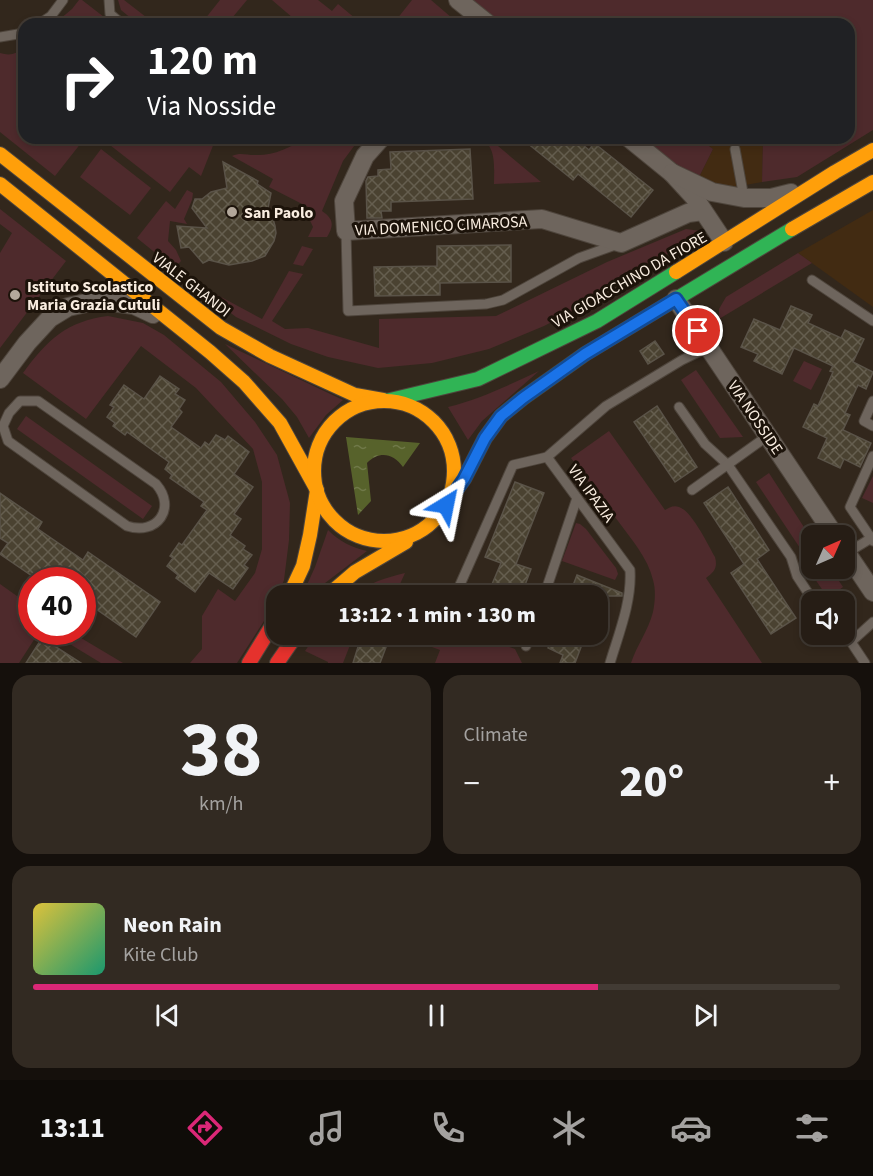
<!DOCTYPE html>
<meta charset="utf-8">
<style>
body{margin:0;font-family:"Source Sans 3",sans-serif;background:#322a22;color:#f1f3f6;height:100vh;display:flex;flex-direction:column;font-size:22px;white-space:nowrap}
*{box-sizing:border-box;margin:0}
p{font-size:20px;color:#a4a2a0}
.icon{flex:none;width:33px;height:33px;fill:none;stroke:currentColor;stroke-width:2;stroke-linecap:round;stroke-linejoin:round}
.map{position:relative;height:663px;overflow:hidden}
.sheet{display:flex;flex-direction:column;gap:12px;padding:12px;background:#15100c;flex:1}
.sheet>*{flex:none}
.guide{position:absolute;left:18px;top:18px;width:837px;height:126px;border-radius:18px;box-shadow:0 3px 9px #0003,0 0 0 2px #423b34;background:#202124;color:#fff;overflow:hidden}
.needle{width:39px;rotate:45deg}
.controls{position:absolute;left:801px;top:525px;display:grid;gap:12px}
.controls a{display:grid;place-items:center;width:54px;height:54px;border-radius:12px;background:#261d15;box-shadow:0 3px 9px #0003,0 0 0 2px #423b34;font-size:30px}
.speed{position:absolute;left:18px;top:567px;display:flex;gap:12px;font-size:30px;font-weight:700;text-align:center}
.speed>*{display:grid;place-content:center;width:78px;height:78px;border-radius:50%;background:#261d15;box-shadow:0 3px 9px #0003,0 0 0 2px #423b34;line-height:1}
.speed .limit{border:9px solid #d22;background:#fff;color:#111}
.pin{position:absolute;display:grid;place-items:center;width:51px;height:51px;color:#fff;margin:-26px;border:3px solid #fff;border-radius:50%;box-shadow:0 2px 6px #0007}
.me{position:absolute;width:66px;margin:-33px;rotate:35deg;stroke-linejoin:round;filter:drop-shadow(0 0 4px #0008)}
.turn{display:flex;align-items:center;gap:21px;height:126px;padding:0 30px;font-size:27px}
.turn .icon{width:78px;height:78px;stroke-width:2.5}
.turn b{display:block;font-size:42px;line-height:51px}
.big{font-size:45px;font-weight:800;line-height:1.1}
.sheet .card{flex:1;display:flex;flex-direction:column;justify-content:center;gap:9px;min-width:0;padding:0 21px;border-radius:18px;background:#322a22}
.sheet .dial{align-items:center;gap:0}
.dial b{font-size:78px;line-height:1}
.song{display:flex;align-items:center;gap:18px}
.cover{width:72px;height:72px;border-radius:9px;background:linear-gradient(135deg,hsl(50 70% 55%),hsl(160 70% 35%))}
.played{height:6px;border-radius:3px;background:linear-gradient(90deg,#db2777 70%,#423b34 70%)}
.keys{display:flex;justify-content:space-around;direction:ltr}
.heat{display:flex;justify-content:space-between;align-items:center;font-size:33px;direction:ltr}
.sheet .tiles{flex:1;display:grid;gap:12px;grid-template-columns:1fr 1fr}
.card:last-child{grid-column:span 2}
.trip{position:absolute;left:266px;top:585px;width:342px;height:60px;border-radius:18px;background:#261d15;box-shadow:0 3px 9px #0003,0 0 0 2px #423b34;font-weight:800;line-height:60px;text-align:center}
.dock{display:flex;height:96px;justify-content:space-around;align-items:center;background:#0f0c08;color:#a4a2a0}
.dock .icon{width:42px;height:42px}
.dock .on{color:#db2777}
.dock b{font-size:27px;color:#f1f3f6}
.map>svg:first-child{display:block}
</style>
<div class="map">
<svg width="873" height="663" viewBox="0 0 873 663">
<defs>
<pattern id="water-ripples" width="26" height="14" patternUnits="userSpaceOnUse" patternTransform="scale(1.5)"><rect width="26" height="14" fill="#57622b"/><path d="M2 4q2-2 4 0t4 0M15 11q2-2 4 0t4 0" fill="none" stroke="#707949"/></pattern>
<pattern id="building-cross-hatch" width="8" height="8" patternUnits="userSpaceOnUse" patternTransform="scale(1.5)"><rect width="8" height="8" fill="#4a4231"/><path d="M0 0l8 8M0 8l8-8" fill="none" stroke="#655e4f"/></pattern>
</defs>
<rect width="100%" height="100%" fill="#32271c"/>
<!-- built -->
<g fill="#422b12">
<polygon points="698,138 763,138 762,182 729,188 698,179 713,149"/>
<polygon points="873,210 873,307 798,253"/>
</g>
<!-- green -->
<g fill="#4e2a2c">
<polygon points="79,0 82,0 113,24 54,24 72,9"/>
<polygon points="118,0 124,0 155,24 138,24 121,10"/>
<polygon points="220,0 247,0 227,24 201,24"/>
<polygon points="272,0 318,0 332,11 338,4 362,24 300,24"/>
<polygon points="412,0 431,0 459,24 393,24"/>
<polygon points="473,0 873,0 873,130 797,177 762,182 763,138 849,138 849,24 502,24"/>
<path d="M24,48V138H85L55,176L0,132V53C10,56 16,54 24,48Z"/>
<polygon points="101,138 216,138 201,176 189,167 170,192"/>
<path d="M226,138H283C267,150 244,145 225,142Z"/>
<path d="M304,138H360L343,161L322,211C334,219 334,226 327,237H308L313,227L308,216V207L269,187L273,179L232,156C240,152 246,155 255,155C272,156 291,148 304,138Z"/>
<path d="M480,138H494L492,141L541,182L494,184C494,168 497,146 480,138Z"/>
<polygon points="644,138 698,138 713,149 698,179 672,161"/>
<polygon points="101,149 151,188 130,215 80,177"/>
<polygon points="187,190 193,193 192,200 184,219 187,224 170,221 168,241 176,250 181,261 174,268 137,238 166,201 175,209"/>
<polygon points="0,209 66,261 0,348 0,253 12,233 0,224"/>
<polygon points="686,229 701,231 699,235 579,308 544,326 489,349 432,363 378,368 328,357 291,344 236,317 182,276 262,319 289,271 303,274 272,321 285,329 308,328 379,348 379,319 496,316 607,262"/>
<polygon points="302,246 313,249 303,266 293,264"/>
<polygon points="798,253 812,263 719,319 719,309 726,297"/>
<path d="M108,316L143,323L164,335L221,382L255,422L277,455L290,503L289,540L284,580L278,595L276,596L273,607L237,663H190L202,649V616L218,589L235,601L255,573L262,549V482L253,449L196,388L141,346L86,419L23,373C47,340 67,321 108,316Z"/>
<polygon points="225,344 343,400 326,415 309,438 297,417 282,399"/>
<polygon points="804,361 822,369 811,390 793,381"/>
<polygon points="696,370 743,437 720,438 681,380"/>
<path d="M539,371L482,421L468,440L448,407C480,399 509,385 539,371Z"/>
<polygon points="26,416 152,506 143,519 17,429"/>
<path d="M609,431L665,510C669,508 673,505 679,507C692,511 708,545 715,557C718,568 714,572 706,578L762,663H631C637,645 648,631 653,612C655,602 656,590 653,580C648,558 631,539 618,521C602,500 587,479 571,458Z"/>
<polygon points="769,473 811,538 812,568 831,569 843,587 828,598 806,566 810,563 756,482"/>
<polygon points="873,476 873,503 862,498"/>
<polygon points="576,523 580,524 586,529 616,568 618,574 615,580 562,561"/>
<path d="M328,530C340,542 351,547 367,551L325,583L313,595L302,596L315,567Z"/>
<path d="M405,573L395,595H354C369,582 386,578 405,573Z"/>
<polygon points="0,584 31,606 32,632 39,632 19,663 0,663"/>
<polygon points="50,632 71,632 123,663 101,663"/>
<polygon points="316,635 354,635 343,663 328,663 328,662 305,651"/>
<polygon points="406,635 475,635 515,649 522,663 435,663 440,650 405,637"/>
</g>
<!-- water -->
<path fill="url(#water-ripples)" d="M346,437L420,443L403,467C393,453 379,451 367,463L371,501L358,515Z"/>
<!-- building -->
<g fill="url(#building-cross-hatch)" stroke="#5a5348" stroke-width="1.5">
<polygon points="521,138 575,138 589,150 594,143 653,190 631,217 578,174 573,180"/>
<polygon points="470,149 473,199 391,202 391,211 381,211 382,218 367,218 366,181 368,177 378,176 378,170 391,169 390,152"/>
<polygon points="223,162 258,181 257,184 271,193 268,208 272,215 275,226 276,233 274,241 265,256 252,261 229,265 209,260 203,263 189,247 181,248 177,226 207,228 192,208 195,199 202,199 211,192 227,188"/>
<polygon points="511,245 511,282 440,283 440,295 375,296 374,267 437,266 437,246"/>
<polygon points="791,306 812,315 808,323 841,338 845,330 864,339 853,362 873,372 866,389 858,385 845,413 850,415 843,430 871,443 860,467 844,459 840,468 818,458 827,438 803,427 814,404 818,406 833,372 830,371 833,366 794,348 782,374 754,361 758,354 741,347 754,319 780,330"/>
<polygon points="655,341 664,354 648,364 640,351"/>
<polygon points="160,376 179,389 175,394 185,400 179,409 182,412 171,427 201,448 205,442 209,445 216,435 225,440 228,436 249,452 234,474 253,487 234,514 241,519 230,535 245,546 243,549 252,555 244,565 248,568 233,589 209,573 195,592 176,578 178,575 167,566 173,558 170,556 179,543 182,545 207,510 201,506 204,502 170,478 172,475 165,469 169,462 127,432 125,435 113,426 115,423 107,417 114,407 110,405 124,385 144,399"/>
<polygon points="657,406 697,467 675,482 634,422"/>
<polygon points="515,482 544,493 516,564 531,569 521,596 487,596 501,563 485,557"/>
<polygon points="728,487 769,550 757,559 796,618 771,634 731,573 744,564 704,503"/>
<polygon points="0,493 42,522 38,529 83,560 88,552 160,602 136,637 82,599 82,580 38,580 0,554 8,543 0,538"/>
<polygon points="577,575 622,593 622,596 569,596"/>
<polygon points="362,634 391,634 380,663 353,663"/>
<polygon points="554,634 586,634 575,663 560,663 563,655 548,648"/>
<polygon points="42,638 81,663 26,663"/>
</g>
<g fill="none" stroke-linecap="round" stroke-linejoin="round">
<defs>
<g id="lane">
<polyline points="109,0 110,14 122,24"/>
<polyline points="39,24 51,16 63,0"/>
<polyline points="0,37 24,33"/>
<polyline points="735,149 744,198"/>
<polyline points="346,231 348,311 486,304 503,300 579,258 618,244"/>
<polyline points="812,280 873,321"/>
<path d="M20,401H38L156,484C177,508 157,536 127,526L8,441L3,426L9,413Z"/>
<polyline points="873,401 864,421 873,426"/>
<polyline points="679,407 705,444 728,465 791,557 797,576 814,602"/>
<polyline points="873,456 850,507 873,541"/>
<path d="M547,457L630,570C632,601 619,633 610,663"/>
<polyline points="692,490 769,435"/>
<polyline points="847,553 873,537"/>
<polyline points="455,596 513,465 547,457 606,406 682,360 709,347"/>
<polyline points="544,596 577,498"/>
<polyline points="526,646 530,634"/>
<polyline points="865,663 851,642 873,622"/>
</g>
<g id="street">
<polyline points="458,0 488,24"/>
<polyline points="381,138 365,156 344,201 346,231 542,219 621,243 688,213 703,211"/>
<polyline points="629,138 672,173 694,197 724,242"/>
<polyline points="672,173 712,192 744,198 771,198 791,193"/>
<polyline points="676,299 835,536"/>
<polyline points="0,379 27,343 50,318 68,307 86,303 111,302 134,305 153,314"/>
<polyline points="844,549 873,592"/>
</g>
<g id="fast">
<polyline points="383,400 386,401 478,379 597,321 676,272"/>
<polyline points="446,505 464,479 485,438 501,416 523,398 585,354 792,229"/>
</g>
<g id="slow">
<polyline points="0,154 221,328 270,356 355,395 383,400"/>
<polyline points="0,184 210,352 244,382 280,423 317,490 310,535 303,566 289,596"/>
<polyline points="792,229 873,182"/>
<polyline points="676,272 835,172 873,150"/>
<circle cx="384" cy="471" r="70"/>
<polyline points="327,596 355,572 406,542"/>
</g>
<g id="jam">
<polyline points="249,663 276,619"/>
<polyline points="277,663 297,634"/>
</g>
</defs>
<!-- lane casing -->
<use href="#lane" stroke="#4e453c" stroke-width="11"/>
<!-- street casing -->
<use href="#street" stroke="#4e453c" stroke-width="20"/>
<!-- fast casing -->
<use href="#fast" stroke="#4e453c" stroke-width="16"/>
<!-- slow casing -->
<use href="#slow" stroke="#4e453c" stroke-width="16"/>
<!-- jam casing -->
<use href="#jam" stroke="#4e453c" stroke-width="16"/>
<!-- lane -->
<use href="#lane" stroke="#6e655d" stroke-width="9"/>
<!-- street -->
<use href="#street" stroke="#6e655d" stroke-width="18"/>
<!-- fast -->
<use href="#fast" stroke="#30b455" stroke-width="14"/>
<!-- slow -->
<use href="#slow" stroke="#ff9f0a" stroke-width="14"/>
<!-- jam -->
<use href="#jam" stroke="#e5322d" stroke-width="14"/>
</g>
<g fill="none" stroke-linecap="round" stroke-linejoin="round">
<defs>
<polyline id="route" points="446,505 464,479 485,438 501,416 523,398 585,354 676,299 698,331"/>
</defs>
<!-- route casing -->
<use href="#route" stroke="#114b97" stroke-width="15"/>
<!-- route -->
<use href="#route" stroke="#1a73e8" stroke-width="10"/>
</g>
<!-- markers -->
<g fill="#b3a89b" stroke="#1c130a" stroke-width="2">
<circle cx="232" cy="212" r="6"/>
<circle cx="15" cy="295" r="6"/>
</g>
<g text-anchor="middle" stroke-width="6" stroke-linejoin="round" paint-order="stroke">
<!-- poi labels -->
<g font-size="16" font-weight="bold" fill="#f9ede0" stroke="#1c130a" text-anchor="start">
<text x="244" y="218">San Paolo</text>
<text x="27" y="292">Istituto Scolastico<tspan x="27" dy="18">Maria Grazia Cutuli</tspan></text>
</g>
<!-- street labels -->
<g font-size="16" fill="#f9ede0" stroke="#1c130a">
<text transform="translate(441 225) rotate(-3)" y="6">VIA DOMENICO CIMAROSA</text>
<text transform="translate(629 279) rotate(-30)" y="6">VIA GIOACCHINO DA FIORE</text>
<text transform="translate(192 284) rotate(38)" y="6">VIALE GHANDI</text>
<text transform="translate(756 417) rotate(56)" y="6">VIA NOSSIDE</text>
<text transform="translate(592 493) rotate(54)" y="6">VIA IPAZIA</text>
</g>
</g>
</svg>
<div class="controls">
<a><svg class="needle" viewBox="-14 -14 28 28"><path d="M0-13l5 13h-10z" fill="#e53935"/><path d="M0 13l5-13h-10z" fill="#a4a2a0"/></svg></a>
<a><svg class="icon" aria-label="sound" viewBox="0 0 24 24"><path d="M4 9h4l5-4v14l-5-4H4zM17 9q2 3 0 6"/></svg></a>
</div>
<div class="speed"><div class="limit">40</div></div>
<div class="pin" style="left:698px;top:331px;background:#d93025"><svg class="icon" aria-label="arrive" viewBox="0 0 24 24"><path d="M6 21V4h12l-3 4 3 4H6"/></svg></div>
<svg class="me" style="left:446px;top:505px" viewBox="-20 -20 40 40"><path d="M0-17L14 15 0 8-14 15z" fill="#1a73e8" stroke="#fff" stroke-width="4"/></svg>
<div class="trip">13:12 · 1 min · 130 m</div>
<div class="guide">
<div class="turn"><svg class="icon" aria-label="right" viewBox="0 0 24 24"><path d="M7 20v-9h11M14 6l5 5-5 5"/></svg><div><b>120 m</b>Via Nosside</div></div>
</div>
</div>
<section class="sheet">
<div class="tiles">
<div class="card dial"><b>38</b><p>km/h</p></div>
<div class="card"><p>Climate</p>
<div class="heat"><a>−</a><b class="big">20°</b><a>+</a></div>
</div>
<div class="card">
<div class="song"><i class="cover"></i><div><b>Neon Rain</b><p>Kite Club</p></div></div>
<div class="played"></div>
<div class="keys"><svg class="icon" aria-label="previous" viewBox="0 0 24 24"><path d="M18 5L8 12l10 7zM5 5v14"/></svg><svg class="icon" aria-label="pause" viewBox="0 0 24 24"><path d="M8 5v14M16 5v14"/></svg><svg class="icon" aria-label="next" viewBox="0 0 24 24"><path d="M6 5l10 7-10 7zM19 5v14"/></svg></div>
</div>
</div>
</section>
<nav class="dock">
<b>13:11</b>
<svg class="icon on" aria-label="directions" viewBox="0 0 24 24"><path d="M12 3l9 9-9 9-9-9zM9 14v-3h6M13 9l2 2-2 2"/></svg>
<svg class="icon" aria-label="music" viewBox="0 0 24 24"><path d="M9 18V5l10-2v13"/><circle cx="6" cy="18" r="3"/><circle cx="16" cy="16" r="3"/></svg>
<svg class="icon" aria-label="phone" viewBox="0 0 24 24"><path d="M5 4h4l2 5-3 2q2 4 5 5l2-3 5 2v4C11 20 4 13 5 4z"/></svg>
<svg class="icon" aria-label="climate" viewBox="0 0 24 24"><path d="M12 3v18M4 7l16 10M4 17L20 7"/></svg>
<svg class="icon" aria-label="car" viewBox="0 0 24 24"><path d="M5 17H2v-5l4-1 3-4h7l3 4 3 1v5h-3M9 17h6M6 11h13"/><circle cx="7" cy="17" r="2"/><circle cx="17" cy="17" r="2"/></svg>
<svg class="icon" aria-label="filters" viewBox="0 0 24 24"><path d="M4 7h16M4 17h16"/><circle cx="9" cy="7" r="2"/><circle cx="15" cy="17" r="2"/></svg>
</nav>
